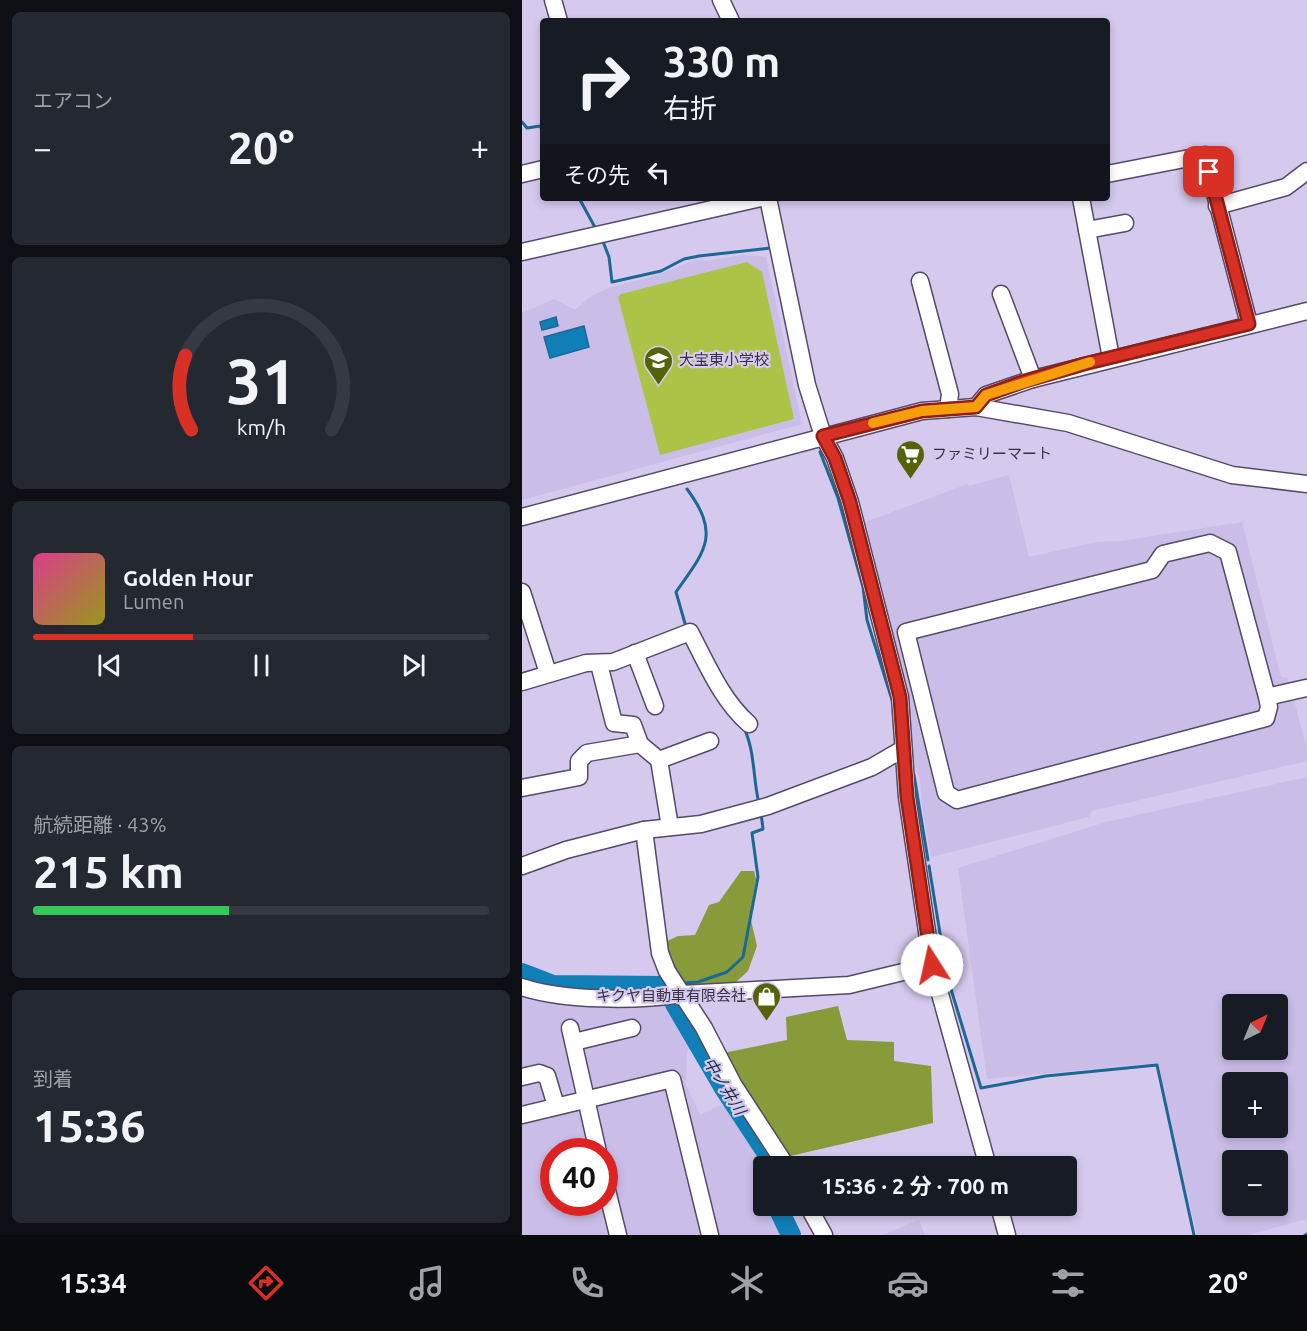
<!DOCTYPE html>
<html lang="ja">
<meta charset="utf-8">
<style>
body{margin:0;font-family:Ubuntu,"Noto Sans JP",sans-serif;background:#242831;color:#f1f3f6;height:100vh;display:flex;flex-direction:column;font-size:22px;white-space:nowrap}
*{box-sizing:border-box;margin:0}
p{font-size:20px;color:#9ea1a6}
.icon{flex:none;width:33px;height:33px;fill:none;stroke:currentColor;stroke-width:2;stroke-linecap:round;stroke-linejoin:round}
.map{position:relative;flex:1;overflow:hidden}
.side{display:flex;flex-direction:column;gap:12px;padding:12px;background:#0d0f14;width:522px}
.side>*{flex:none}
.guide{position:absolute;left:18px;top:18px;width:570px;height:183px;border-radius:6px;box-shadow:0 3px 9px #0003;background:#171b24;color:#f1f3f6;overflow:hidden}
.needle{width:39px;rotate:43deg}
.buttons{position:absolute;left:700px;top:994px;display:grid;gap:12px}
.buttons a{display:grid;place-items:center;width:66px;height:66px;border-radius:6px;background:#171b24;box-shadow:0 3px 9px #0003;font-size:30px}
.speed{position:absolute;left:18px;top:1138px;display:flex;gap:12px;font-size:30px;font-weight:700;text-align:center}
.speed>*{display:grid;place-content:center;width:78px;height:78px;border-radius:50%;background:#171b24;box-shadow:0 3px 9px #0003;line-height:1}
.speed .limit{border:9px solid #d22;background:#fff;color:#111}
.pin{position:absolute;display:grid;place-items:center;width:51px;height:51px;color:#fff;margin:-26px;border-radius:12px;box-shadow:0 3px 9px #0006}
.me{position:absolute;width:66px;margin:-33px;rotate:350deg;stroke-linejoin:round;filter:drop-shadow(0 0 4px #0008)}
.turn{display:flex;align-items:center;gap:21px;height:126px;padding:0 24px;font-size:27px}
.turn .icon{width:78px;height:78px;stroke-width:2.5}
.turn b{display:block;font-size:42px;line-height:51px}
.then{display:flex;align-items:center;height:57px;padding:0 24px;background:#0003;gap:12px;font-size:22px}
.big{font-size:45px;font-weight:700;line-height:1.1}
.side .card{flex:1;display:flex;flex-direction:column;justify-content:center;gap:9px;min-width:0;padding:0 21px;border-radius:9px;background:#242831}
.side .dial{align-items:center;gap:0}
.dial svg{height:156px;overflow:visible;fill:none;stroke:#363941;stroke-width:7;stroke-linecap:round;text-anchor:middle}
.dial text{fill:#f1f3f6;stroke:none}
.song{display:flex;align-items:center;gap:18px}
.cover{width:72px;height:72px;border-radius:9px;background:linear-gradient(135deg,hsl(330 70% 55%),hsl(60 70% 35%))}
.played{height:6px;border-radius:3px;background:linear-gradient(90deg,#d93025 35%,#363941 35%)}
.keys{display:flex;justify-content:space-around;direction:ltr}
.heat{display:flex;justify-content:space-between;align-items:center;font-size:33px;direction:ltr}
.charge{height:9px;border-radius:4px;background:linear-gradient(90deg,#34c759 43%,#363941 0)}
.trip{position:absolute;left:231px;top:1156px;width:324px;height:60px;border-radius:6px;background:#171b24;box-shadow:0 3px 9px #0003;font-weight:700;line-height:60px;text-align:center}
.tabs{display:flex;height:96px;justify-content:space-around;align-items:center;background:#090b0e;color:#9ea1a6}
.tabs .icon{width:42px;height:42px}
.tabs .selected{color:#d93025}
.tabs b{font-size:27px;color:#f1f3f6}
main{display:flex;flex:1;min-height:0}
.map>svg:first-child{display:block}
</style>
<main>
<section class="side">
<div class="card"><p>エアコン</p>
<div class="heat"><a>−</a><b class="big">20°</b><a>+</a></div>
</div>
<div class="card dial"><svg viewBox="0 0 100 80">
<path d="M14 69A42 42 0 1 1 86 69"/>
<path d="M14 69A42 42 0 0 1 11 31" stroke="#d93025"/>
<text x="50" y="56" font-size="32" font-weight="700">31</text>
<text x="50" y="72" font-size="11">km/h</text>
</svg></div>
<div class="card">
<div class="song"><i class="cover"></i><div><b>Golden Hour</b><p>Lumen</p></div></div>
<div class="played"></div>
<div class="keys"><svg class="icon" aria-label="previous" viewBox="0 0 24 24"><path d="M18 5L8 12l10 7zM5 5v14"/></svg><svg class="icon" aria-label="pause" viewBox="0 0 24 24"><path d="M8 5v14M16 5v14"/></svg><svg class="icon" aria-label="next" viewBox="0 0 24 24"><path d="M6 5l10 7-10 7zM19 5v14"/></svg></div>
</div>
<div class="card"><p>航続距離 · 43%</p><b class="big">215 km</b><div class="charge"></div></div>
<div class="card"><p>到着</p><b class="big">15:36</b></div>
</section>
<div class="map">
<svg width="785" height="1235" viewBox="0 0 785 1235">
<rect width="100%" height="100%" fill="#d5c9ee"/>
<!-- built -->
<g fill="#cabde8" fill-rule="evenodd">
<polygon points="221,255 244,257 280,424 0,500 0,313 32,299 53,310 66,298 88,287 133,276 175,259 183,261"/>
<polygon points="487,475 507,557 574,542 599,541 720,522 759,677 766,678 785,749 785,761 570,811 567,817 409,857 400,807 398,779 389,755 341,523 446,484 447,486"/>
<path d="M785,777V1219L726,1235H675L636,1063L465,1079L436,868L584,822ZM711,1005H756V1050H711ZM711,1083H756V1128H711ZM711,1161H756V1206H711Z"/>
<path d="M0,993L145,1002L173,1046L165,1051L164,1084L178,1115L201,1104L232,1143L245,1167H242V1206H250V1219L261,1235H0ZM32,1152H82V1203H32Z"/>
<polygon points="397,1220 403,1235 360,1235"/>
</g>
<!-- green -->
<polygon fill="#abc447" points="225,262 240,272 272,419 138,455 96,297 99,294"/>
<!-- forest -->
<g fill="#889b3a">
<polygon points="219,871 232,871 234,879 228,916 235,946 226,971 212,984 160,987 141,943 156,936 173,935 187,905 197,902"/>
<polygon points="316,1006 325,1040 372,1042 372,1061 409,1066 411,1123 264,1157 201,1053 265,1040 264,1017"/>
</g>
<!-- water -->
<g fill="#107fb8" stroke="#1c6894" stroke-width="1.5">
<polygon points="34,317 36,326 20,330 18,322"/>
<polygon points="62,326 67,347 28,358 22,337"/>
</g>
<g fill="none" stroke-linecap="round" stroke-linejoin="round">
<!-- stream -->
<g stroke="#1c6894" stroke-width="3">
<polyline points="0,122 5,128 18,126 21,131"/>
<polyline points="57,198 75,231"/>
<polyline points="80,239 87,257 90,282 139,271 162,259 177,256 248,248"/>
<polyline points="298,452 316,498 341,587 345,620 371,703"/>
<path d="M164,627L154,592C183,551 199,535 165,489"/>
<path d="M222,728C233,751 231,779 237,804"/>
<polyline points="392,775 406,860"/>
<polyline points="407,866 425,976 459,1088 524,1076 635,1065 672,1235"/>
<polyline points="160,983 176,982 205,972 221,957 236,877 230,833 241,829 239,813"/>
<polyline points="783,1235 785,1234"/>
</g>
<!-- river -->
<g stroke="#107fb8" stroke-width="20">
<polyline points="0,973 31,985 142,986"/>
<polyline points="153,1004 202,1088 254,1167"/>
<polyline points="258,1206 257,1210 269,1235"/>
</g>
<defs>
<g id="minor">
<polyline points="31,0 37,21"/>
<polyline points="199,0 209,21"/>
<polyline points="0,174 21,169"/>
<polyline points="585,174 683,155 727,324"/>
<polyline points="559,198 589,358"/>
<polyline points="695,206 764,187 785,171"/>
<polyline points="565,230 603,223"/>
<polyline points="0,252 239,198"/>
<polyline points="398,281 428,394 426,409"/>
<polyline points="479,294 511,379"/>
<polyline points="454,407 464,395 511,379 785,311"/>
<polyline points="0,517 400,411 454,407 546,423 710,475 785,484"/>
<polyline points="0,592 26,673"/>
<polyline points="113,653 133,706"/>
<polyline points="77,664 92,723 111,725 118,744 137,760 148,827"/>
<path d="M0,682L64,663L91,662L168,632C185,664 199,699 227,724"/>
<polyline points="745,697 747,707 744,718 435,800 424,793 384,632 630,570 641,554 688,543 706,552 745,697 784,688"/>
<polyline points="137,760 188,741"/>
<polyline points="0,788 57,777 57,761 65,753 118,744"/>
<polyline points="122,830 138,953 145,971 182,1028 211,1084 265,1167"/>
<polyline points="0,866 44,850 122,830 179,824 246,806 350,767 381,749"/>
<polyline points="410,965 466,1167"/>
<path d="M0,987C43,1001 115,1001 160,994L327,985L410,965L385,797L378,697L328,502L313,458L301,436L285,385L246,198"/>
<polyline points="48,1028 76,1152"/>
<polyline points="52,1042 110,1028"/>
<polyline points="0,1077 17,1073 25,1076 34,1106"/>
<polyline points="0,1115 150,1079 188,1235"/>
<polyline points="82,1178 96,1235"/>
<polyline points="286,1206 302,1235"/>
<polyline points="477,1206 485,1235"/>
</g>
</defs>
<!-- minor casing -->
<use href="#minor" stroke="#544a68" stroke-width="19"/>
<!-- minor -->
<use href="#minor" stroke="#fff" stroke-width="16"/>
</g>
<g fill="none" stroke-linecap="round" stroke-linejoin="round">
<defs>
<polyline id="route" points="410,965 385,797 378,697 328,502 313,458 301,436 400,411 454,407 464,395 503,381 562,364 727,324 687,172"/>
</defs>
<!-- route casing -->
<use href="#route" stroke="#8d1f18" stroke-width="15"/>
<!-- route -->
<use href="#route" stroke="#d93025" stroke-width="10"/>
<!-- slow -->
<polyline stroke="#f59e0b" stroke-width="10" points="351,423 400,411 454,407 464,395 568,362"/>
</g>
<!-- icons -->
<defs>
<symbol id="school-pin" viewBox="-11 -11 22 30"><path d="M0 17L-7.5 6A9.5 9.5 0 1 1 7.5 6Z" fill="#546308" stroke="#d5c9ee"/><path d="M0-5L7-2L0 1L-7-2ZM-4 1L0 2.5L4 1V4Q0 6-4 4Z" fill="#fff"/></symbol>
<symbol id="supermarket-pin" viewBox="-11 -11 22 30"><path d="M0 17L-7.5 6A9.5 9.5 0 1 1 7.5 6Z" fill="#546308" stroke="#d5c9ee"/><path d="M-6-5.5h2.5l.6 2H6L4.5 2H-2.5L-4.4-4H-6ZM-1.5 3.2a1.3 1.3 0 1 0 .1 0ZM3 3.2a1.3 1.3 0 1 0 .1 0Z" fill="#fff"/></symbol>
<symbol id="shop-pin" viewBox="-11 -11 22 30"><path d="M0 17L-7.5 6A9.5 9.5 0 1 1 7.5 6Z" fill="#546308" stroke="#d5c9ee"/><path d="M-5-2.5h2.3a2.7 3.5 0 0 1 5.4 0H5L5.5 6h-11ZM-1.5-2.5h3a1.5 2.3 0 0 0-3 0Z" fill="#fff"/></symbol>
</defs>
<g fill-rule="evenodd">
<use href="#school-pin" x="120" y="344" width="33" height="45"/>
<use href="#supermarket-pin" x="372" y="438" width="33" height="45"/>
<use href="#shop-pin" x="228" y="980" width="33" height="45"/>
</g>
<g text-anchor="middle" stroke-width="4.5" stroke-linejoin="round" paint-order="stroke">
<!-- poi labels -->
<g font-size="15" fill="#373241" stroke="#d5c9ee" text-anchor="start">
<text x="157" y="365">大宝東小学校</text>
<text x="410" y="459">ファミリーマート</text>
<text x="224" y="1001" text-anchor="end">キクヤ自動車有限会社</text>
</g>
<!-- water labels -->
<g font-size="16" font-style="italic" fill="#172c3a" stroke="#d5c9ee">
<text transform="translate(203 1086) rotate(58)" y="6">中ノ井川</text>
</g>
</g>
</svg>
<div class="buttons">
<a><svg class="needle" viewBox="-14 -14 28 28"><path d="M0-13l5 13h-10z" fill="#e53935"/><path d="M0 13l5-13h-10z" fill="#9ea1a6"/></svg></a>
<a>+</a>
<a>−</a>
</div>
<div class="speed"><div class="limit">40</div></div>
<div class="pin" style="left:687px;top:172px;background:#d93025"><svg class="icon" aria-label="arrive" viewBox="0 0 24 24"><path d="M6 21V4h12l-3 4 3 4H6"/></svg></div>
<svg class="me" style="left:410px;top:965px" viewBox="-20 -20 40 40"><circle r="19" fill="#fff"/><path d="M0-13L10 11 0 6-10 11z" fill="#d93025"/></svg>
<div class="trip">15:36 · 2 分 · 700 m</div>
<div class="guide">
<div class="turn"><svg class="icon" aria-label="right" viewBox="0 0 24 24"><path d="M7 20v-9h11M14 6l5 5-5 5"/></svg><div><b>330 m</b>右折</div></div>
<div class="then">その先<svg class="icon" aria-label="left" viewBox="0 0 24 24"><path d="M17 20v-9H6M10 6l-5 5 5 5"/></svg></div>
</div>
</div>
</main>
<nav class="tabs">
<b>15:34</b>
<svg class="icon selected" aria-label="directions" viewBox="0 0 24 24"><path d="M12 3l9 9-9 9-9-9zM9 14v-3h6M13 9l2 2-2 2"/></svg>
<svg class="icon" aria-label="music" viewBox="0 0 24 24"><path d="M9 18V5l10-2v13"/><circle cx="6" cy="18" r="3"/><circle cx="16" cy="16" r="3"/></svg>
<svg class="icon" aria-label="phone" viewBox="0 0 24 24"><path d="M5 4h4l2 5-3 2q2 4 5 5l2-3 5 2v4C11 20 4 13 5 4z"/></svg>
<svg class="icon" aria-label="climate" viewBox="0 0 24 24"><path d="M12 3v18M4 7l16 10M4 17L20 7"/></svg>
<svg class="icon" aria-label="car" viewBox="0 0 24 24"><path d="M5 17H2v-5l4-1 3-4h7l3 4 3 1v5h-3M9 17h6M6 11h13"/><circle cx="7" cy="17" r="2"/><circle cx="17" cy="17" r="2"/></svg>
<svg class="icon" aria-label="filters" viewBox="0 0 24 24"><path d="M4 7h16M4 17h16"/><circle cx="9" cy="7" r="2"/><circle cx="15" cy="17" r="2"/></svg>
<b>20°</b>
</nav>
